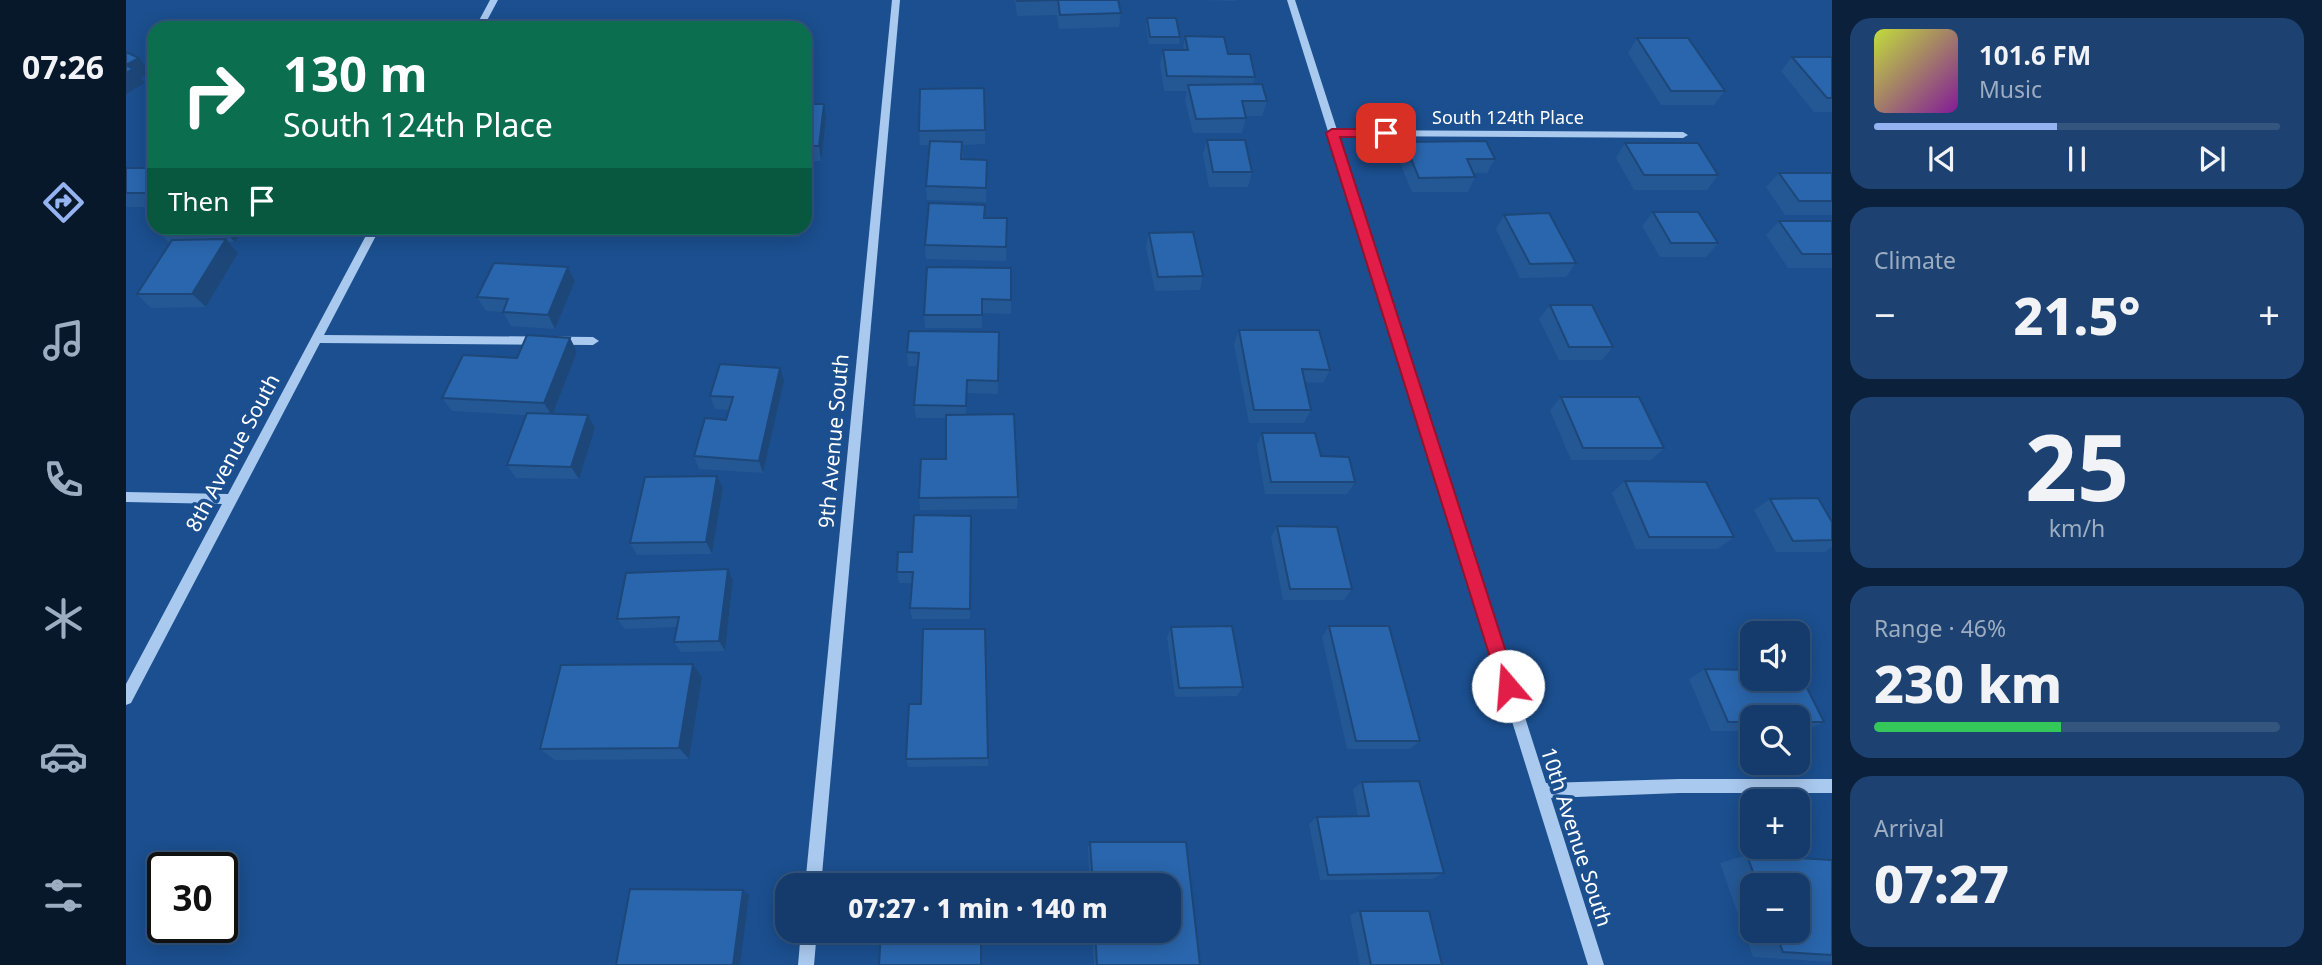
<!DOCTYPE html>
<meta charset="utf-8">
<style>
body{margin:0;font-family:"Noto Sans",sans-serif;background:#1d4271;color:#f1f3f6;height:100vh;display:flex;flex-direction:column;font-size:26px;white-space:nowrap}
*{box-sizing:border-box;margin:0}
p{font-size:23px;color:#9dadc1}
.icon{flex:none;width:38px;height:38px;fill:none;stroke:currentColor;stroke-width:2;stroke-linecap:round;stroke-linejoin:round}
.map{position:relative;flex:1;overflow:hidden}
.side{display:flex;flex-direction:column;gap:18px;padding:18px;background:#0b203b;width:490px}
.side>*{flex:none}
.top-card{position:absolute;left:21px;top:21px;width:665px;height:214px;border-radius:21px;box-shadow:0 4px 18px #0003,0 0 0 2px #33557e;background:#0b6e4f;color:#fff;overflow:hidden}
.controls{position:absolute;left:1614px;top:621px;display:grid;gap:14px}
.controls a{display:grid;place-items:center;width:70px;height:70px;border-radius:14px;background:#143b6b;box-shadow:0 4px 18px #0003,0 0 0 2px #33557e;font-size:35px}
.speed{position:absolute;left:21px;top:852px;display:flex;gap:14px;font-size:35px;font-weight:700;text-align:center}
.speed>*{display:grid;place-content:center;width:91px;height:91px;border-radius:50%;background:#143b6b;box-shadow:0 4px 18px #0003,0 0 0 2px #33557e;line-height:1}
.speed .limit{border:4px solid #111;border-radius:10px;background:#fff;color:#111}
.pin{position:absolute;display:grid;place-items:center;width:60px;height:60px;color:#fff;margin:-30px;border-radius:14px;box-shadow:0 4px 10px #0006}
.me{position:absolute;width:77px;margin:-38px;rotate:342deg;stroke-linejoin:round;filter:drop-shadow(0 0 5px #0008)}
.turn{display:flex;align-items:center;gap:24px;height:147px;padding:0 21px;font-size:32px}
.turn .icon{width:91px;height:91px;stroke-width:2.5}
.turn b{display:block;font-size:49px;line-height:60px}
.then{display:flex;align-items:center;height:66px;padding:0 21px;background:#0003;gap:14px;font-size:26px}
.big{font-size:52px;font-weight:800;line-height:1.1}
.side .card{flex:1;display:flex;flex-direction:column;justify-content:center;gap:10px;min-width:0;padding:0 24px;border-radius:21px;background:#1d4271}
.side .dial{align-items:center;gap:0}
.dial b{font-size:91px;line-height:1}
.song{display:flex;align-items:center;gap:21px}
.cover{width:84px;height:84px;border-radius:10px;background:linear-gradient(135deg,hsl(70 70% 55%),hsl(290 70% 35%))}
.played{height:7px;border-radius:4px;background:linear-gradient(90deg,#95b2f1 45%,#33557e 45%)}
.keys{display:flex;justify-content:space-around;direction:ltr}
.heat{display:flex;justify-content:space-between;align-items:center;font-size:38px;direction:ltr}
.charge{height:10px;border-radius:5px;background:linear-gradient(90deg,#34c759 46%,#33557e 0)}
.trip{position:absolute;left:649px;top:873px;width:406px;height:70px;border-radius:21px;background:#143b6b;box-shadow:0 4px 18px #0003,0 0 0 2px #33557e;font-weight:800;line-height:70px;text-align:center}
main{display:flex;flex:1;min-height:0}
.tab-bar{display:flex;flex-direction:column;width:126px;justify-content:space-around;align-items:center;background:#08182b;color:#9dadc1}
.tab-bar .icon{width:49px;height:49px}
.tab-bar .active{color:#95b2f1}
.tab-bar b{font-size:32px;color:#f1f3f6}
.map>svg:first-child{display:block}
</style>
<main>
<nav class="tab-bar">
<b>07:26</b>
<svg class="icon active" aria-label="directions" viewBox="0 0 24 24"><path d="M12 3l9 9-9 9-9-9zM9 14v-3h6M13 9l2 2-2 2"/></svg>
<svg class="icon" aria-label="music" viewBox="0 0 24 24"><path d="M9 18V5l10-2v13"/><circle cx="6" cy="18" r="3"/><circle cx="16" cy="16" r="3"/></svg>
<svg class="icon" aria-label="phone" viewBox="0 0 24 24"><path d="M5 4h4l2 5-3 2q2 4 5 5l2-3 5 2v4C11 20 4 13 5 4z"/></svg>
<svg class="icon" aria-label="climate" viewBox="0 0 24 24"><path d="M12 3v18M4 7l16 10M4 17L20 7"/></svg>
<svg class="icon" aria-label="car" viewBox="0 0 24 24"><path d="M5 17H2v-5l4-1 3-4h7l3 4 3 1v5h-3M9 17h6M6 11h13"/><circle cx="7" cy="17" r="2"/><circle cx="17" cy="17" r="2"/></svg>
<svg class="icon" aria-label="filters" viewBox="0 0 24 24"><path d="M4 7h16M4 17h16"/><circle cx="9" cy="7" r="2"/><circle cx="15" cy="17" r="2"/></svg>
</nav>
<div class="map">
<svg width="1706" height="965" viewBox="0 0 1706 965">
<rect width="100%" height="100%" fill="#1b4f8f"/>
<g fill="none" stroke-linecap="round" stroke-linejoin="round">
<!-- minor -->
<g fill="#a9c9ee" fill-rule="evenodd">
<polygon points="364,0 372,0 357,28 349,28"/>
<polygon points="766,0 774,0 695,886 679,886"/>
<polygon points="1161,0 1169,0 1211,130 1557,132 1562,135 1557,138 1213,136 1420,783 1553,779 1706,779 1706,793 1553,793 1425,798 1478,965 1462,965"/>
<polygon points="244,228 254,228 198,335 467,337 473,341 467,345 194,343 5,703 0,705 0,684 96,504 0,502 0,492 102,494"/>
<polygon points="675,931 691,931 688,965 672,965"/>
</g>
</g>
<!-- wall -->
<g fill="#245895" fill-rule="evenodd">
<polygon points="889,0 992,0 995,13 993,27 933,29 931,15 891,16"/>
<polygon points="1075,0 1109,0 1109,1"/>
<polygon points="1021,18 1054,37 1053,44 1023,44 1020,26"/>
<polygon points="1059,36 1102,54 1129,77 1127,85 1141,101 1136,116 1120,116 1120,118 1116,133 1067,133 1059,100 1061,91 1038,91 1034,65 1037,50 1057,50"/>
<polygon points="1511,38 1599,91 1588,105 1535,105 1502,53"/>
<polygon points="1666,57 1706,57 1706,112 1688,112 1655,71"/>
<polygon points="679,104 700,119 695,161 679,161"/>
<polygon points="859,130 859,144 837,145 837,159 861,160 860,202 801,200 800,186 804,145 794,145 793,131"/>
<polygon points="1081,140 1126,172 1122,187 1083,187 1077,154"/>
<polygon points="1278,142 1369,159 1361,173 1348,173 1349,177 1342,192 1286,192 1271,156"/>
<polygon points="1499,143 1592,175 1581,190 1508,190 1490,158"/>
<rect x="0" y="168" width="28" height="39"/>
<polygon points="1653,173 1706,173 1706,215 1659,215 1640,187"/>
<polygon points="859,205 859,218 881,218 880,261 800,259 799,245"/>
<polygon points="1527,212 1592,243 1580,257 1534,257 1516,226"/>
<polygon points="1378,215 1450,263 1440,277 1394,278 1370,229"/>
<polygon points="1653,221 1706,221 1706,268 1662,268 1640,235"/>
<polygon points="118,228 109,242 103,242 112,253 80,307 25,308 11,294 44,243 43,243 36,235"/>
<polygon points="613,228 676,228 674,237 615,235"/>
<polygon points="1023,233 1077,276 1074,290 1029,291 1020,247"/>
<polygon points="442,267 449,281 429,329 385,326 377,312 360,311 351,297"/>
<polygon points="801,267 885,300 885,314 856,313 856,328 799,328 798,315"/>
<polygon points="1424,305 1487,347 1476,360 1433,360 1413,319"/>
<polygon points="1113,330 1204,370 1197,383 1179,382 1185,410 1178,423 1123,423 1108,344"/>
<polygon points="873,332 872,394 841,393 840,415 892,497 891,509 794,510 793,498 820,459 820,418 790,418 788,405 791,366 782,366 781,352"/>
<polygon points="444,338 451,352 427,414 462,415 469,428 453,479 390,478 381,465 400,415 326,411 316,398"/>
<polygon points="658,381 637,473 573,469 568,456 600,420 603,410 589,409 584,396"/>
<polygon points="1435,397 1538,448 1525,460 1445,460 1424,410"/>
<polygon points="1136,433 1195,456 1229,482 1221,494 1139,494 1131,445"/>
<polygon points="591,476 597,488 586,554 511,555 504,543"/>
<polygon points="1499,481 1608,537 1592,549 1510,549 1486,493"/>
<polygon points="1644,499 1706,522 1706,547 1699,552 1650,552 1628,510"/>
<polygon points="845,516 844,619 786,619 784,608 786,583 773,583 771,572 786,552"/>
<polygon points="1151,526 1226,589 1218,600 1157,600 1145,537"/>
<polygon points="602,569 607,580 599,651 555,652 548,642 551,627 499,629 491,619"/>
<polygon points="1203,626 1294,741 1284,749 1221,749 1196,637"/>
<polygon points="1045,627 1117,687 1111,696 1049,697 1041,637"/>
<polygon points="1579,669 1698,722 1679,731 1671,731 1671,718 1626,718 1626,731 1585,731 1563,679"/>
<polygon points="576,678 563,759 429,760 414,749"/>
<polygon points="795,704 862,758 862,766 782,767 780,759"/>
<polygon points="1236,782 1318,873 1306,879 1194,880 1183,824 1191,817 1232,817 1227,789"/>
<polygon points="964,842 1060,842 1074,965 968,965 966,931 1043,931 1043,886 964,886 962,848"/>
<path d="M1621,855L1706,860V962L1627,957L1594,863ZM1626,886H1671V931H1626Z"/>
<polygon points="1234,911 1316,965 1234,965 1224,915"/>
</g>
<!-- shaded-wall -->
<g fill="#1d4779">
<polygon points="13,58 24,72 15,78 19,83 0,94 0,65"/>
<polygon points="698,104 700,119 695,161 693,146"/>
<polygon points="680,176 683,190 679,211 679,182"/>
<polygon points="107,228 118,228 109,242 102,235"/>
<polygon points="672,228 676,228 674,237"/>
<polygon points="100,239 112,253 80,307 66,294"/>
<polygon points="442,267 449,281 429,329 422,315"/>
<polygon points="444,338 451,352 426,416 418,403"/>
<polygon points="654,368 658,381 637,473 633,461"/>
<polygon points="462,415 469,428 453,479 445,467"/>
<polygon points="591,476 597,488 586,554 580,542"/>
<polygon points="602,569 607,580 599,651 593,641"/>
<polygon points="567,664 576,678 563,759 553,748"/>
<polygon points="617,890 623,895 614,965 607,965"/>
</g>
<!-- building -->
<g fill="#2a66ad" stroke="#1d4779" stroke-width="2">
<polygon points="891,0 992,0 995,13 934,15 932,0 891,1"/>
<polygon points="1021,18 1050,18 1054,37 1024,37"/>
<polygon points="1059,36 1098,37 1102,54 1124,54 1129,77 1041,76 1037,50 1062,50"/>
<polygon points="1511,38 1562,38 1599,91 1545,91"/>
<polygon points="0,52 13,58 0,65"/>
<polygon points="1666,57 1706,57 1706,98 1701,98"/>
<polygon points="0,65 7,69 0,73"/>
<polygon points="1136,84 1141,101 1116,101 1120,118 1070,119 1062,85"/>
<polygon points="858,88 859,130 793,131 794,89"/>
<polygon points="679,104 698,104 693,146 679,146"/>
<polygon points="1081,140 1119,140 1126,172 1087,172"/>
<polygon points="804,141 836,142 835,159 861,160 860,188 800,186"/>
<polygon points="1360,141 1369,159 1341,159 1349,177 1293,178 1278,142"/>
<polygon points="1499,143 1572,143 1592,175 1518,175"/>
<rect x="0" y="168" width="28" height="25"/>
<polygon points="1653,173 1706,173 1706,201 1673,201"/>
<polygon points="803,203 859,205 858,218 881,218 880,247 799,245"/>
<polygon points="1527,212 1572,212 1592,243 1545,243"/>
<polygon points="1423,213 1450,263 1404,264 1378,215"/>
<polygon points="1653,221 1706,221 1706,254 1676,254"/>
<polygon points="41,228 107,228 102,235 36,235"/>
<polygon points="1067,232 1077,276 1032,277 1023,233"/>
<polygon points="100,239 66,294 11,294 46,240"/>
<polygon points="368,263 442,267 422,315 377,312 382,299 351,297"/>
<polygon points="801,267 885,268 885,300 856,299 856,315 798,315"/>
<polygon points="1424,305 1466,305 1487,347 1443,347"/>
<polygon points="1113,330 1193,330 1204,370 1176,369 1185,410 1128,410"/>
<polygon points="783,331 873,332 872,381 841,380 840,406 788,405 793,353 781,352"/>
<polygon points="401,335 444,338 418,403 316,398 337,355 391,358"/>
<polygon points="594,364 654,368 633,461 568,456 579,418 600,420 607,397 584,396"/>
<polygon points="1435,397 1513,397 1538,448 1457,448"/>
<polygon points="401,413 462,415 445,467 381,465"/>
<polygon points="888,414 892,497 793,498 795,459 820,459 820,415"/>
<polygon points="1136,433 1189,433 1195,456 1223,457 1229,482 1145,482"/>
<polygon points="591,476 580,542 504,543 519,477"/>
<polygon points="1499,481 1580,482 1608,537 1523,537"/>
<polygon points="1692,498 1706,522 1706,540 1667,541 1644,499"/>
<polygon points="788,515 845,516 844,609 784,608 787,572 771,572 772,552 786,552"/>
<polygon points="1151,526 1211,527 1226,589 1164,589"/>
<polygon points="602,569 593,641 548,642 553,617 491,619 500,573"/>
<polygon points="1106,626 1117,687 1053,688 1045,627"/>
<polygon points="1203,626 1263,626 1294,741 1230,741"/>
<polygon points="797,629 859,629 862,758 780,759 783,704 795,704"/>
<polygon points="567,664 553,748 414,749 435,665"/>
<polygon points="1579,669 1626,670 1626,679 1671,679 1671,670 1672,670 1698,722 1671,722 1671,718 1626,718 1626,722 1602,722"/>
<polygon points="1293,781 1318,873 1202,875 1191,817 1243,816 1236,782"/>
<polygon points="964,842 1060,842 1074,965 971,965 969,931 1043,931 1043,886 967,886"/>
<polygon points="1621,855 1706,860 1706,955 1657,952 1649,931 1671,931 1671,886 1632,886"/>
<polygon points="504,889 617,890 607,965 490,965"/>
<polygon points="1234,911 1303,911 1316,965 1245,965"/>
<polygon points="755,931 855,931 855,965 753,965"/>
</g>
<!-- route -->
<polygon fill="#e11d48" stroke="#92132f" stroke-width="2" points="1206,129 1260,129 1266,133 1260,137 1214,137 1391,686 1388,692 1382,695 1375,692 1373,686 1200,133"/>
<g text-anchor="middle" stroke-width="7" stroke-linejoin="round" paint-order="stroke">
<!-- far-street labels -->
<g font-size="18" fill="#fff" stroke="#1b4f8f">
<text x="1382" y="124">South 124th Place</text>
</g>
<!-- street labels -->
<g font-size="21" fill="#fff" stroke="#1b4f8f">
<text transform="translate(708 441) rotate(-85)" y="7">9th Avenue South</text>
<text transform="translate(107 453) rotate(-62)" y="7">8th Avenue South</text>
<text transform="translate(1450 837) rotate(72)" y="7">10th Avenue South</text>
</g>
</g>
</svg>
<div class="controls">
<a><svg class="icon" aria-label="sound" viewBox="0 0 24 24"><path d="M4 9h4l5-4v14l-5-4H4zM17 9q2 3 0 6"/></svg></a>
<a><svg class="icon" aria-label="search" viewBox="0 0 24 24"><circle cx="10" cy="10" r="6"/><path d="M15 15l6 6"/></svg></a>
<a>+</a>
<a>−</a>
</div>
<div class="speed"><div class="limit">30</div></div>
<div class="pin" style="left:1260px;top:133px;background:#d93025"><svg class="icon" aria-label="arrive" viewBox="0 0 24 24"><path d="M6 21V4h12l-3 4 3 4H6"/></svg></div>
<svg class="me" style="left:1382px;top:686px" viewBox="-20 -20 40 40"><circle r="19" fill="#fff"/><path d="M0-13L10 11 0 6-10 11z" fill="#e11d48"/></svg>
<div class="trip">07:27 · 1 min · 140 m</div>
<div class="top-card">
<div class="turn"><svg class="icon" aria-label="right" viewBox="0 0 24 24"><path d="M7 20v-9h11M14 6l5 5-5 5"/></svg><div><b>130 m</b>South 124th Place</div></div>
<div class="then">Then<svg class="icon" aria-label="arrive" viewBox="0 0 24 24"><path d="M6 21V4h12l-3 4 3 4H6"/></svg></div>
</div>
</div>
<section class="side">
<div class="card">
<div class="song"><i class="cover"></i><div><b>101.6 FM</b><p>Music</p></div></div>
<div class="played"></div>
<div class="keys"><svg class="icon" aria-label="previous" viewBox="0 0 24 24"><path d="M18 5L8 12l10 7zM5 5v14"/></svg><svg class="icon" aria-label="pause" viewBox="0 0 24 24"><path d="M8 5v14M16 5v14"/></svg><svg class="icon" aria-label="next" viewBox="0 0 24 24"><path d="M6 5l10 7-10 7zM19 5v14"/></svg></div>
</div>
<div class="card"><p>Climate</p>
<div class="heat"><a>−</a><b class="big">21.5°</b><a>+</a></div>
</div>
<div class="card dial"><b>25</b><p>km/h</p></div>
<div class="card"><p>Range · 46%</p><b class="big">230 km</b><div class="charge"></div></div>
<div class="card"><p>Arrival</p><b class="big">07:27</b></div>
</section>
</main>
